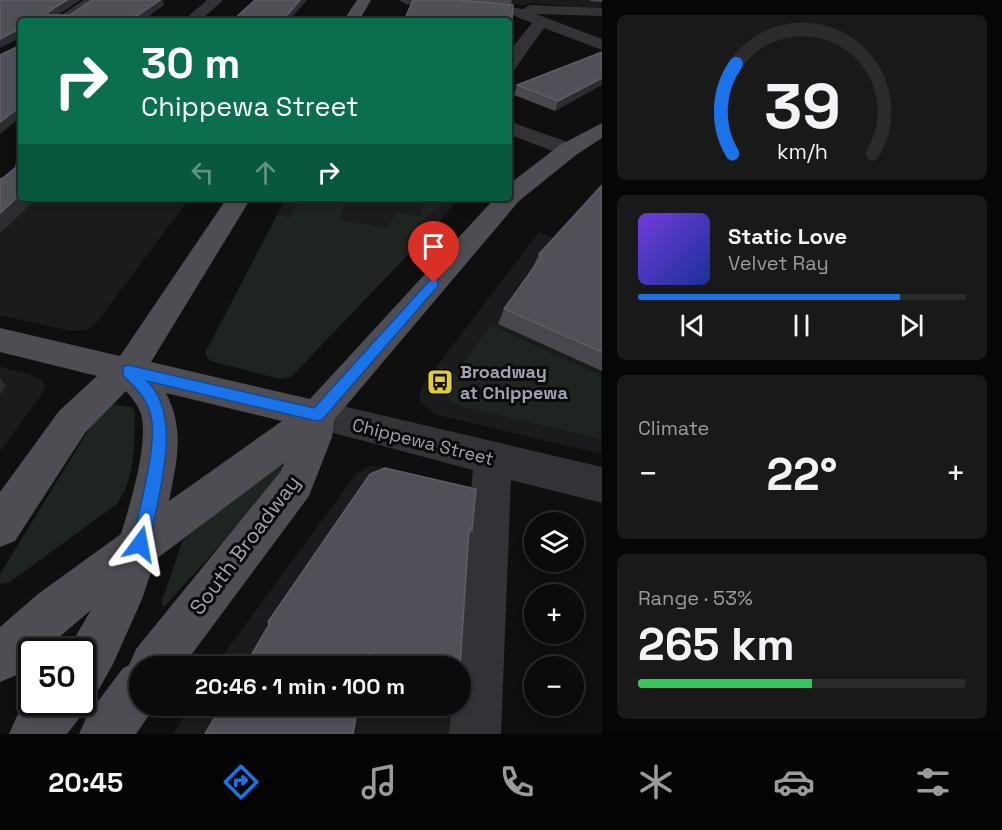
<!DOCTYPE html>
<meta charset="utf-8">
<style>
body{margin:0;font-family:"Space Grotesk",sans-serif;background:#19191a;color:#f1f3f6;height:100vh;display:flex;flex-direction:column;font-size:22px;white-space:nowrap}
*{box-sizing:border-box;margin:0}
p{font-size:20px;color:#9a9b9d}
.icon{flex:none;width:33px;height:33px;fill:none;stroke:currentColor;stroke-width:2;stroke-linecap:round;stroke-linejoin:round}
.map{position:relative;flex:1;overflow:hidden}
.side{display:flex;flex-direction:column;gap:15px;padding:15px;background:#060607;width:400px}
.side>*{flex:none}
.guide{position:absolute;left:18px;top:18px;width:494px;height:183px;border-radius:6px;box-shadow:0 3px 9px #0003,0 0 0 2px #2b2b2d;background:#0b6e4f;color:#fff;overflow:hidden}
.fabs{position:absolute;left:524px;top:512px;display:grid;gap:12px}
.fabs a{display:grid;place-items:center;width:60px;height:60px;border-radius:50%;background:#0b0b0c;box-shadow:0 3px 9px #0003,0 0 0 2px #2b2b2d;font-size:30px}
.speed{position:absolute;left:18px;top:638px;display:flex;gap:12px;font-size:30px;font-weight:700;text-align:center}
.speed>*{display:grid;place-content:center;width:78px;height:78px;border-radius:50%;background:#0b0b0c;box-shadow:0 3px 9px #0003,0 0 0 2px #2b2b2d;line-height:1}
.speed .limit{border:3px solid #111;border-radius:9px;background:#fff;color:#111}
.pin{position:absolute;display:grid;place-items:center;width:51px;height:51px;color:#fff;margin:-62px -26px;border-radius:50% 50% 50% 0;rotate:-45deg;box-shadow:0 0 6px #0007}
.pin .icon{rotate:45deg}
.me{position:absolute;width:66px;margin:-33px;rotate:13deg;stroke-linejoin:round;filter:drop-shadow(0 0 4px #0008)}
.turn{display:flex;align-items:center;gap:21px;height:126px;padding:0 24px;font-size:27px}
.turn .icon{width:78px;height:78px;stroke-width:2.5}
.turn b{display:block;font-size:42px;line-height:51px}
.lanes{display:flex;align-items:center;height:57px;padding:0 24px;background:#0003;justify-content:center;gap:30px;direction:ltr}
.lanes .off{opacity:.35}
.big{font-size:45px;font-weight:800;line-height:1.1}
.side .card{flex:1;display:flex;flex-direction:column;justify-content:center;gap:9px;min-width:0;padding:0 21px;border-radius:9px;background:#19191a}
.side .dial{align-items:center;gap:0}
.dial svg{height:156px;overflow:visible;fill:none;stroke:#2b2b2d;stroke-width:7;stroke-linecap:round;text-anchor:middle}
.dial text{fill:#f1f3f6;stroke:none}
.song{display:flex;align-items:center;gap:18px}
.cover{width:72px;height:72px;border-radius:9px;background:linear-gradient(135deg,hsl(260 70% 55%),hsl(230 70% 35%))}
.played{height:6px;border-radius:3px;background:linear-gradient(90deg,#1a73e8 80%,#2b2b2d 80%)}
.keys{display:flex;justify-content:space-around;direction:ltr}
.heat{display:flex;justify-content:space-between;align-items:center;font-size:33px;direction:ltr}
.charge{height:9px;border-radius:4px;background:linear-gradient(90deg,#34c759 53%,#2b2b2d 0)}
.trip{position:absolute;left:129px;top:656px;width:342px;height:60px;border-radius:30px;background:#0b0b0c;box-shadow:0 3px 9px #0003,0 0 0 2px #2b2b2d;font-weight:800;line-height:60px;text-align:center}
.tab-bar{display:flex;height:96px;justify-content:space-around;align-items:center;background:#040405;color:#9a9b9d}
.tab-bar .icon{width:42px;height:42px}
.tab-bar .current{color:#1a73e8}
.tab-bar b{font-size:27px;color:#f1f3f6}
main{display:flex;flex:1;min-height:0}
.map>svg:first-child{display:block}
</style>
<main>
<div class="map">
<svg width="602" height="734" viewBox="0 0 602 734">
<rect width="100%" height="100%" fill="#0f0f10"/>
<!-- built -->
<g fill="#1b1b1d">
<polygon points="464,0 601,0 601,9 533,3 524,5"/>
<polygon points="0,191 21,198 190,198 96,323 85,330 70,331 0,315"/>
<polygon points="286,198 461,198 422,240 277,215"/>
<polygon points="539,232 601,258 601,454 435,414 420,402 420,392 424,383"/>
<polygon points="0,367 31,374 41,380 45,387 40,397 0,451"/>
<polygon points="369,466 384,467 482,492 461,734 173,734 191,705 460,705 460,666 215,666 356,474"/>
</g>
<!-- green -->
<g fill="#1e2420">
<polygon points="301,198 340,202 345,205 339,220 388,228 396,212 420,216 425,198 447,198 406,237 422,240 291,377 280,379 211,361 206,356 206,351 277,215 291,217"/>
<polygon points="491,325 601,376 601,439 452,404 444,390"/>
<path d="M109,404L132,407L135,413C134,446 136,476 117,504L10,582L0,584V574L102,408Z"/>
<polygon points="281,466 286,472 164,607 161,603 183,540 269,470"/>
</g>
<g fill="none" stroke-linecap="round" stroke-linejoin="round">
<!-- minor -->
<g fill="#333237" fill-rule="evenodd">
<polygon points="84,0 101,0 71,21 52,21"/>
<polygon points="207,0 223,0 200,21 183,21"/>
<polygon points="399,0 452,0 523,9 530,5 602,8 602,16 536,14 602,39 602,50 544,28 514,70 508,71 508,53 532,23 510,14 406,4"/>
<polygon points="508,121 576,145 579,150 576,155 568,157 508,134"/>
<polygon points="317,400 602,467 602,503 511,480 501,734 449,734 452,705 460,705 460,666 455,666 473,470 304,425 299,415 304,405"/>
</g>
<!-- major -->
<g fill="#4d4d53" fill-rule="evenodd">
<polygon points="357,0 371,0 359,21 343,21"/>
<path d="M602,123V138L576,155L519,201L334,420L332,437L309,496L183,666H140V705H156L136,734H79L87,716L123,668L129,665L136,649L281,471L284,463L155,560L142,599L113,664L99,689L83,696L85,702L78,720L67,734H9L17,716L32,698V702H82V651H67L91,610L43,651H32V662L17,675L0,682V627L38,594L121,534C130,504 149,444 141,414C138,405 132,398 126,391L85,433L15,541L0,547V492L59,411L97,376L0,352V328L120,356L227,198H251L151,362L310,399L495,198H508V185L560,145ZM166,393L282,421L169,501C177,461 185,430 166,393Z"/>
</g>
</g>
<!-- wall -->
<g fill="#47484d">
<polygon points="413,0 512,0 511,4"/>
<polygon points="590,0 602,0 602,2 590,1"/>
<polygon points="602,52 555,111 514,95 517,85"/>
<polygon points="602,185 602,371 498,324 504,309 532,269 539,254"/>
<polygon points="385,468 472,530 468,537 460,666 380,666 268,626 268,622"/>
</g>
<!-- shaded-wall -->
<g fill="#2c2d30">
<polygon points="67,0 81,0 51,19 48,15 48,12"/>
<polygon points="160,0 163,0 164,5 142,21 131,20"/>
<polygon points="300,0 307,0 289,21 282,21"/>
<polygon points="17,30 20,38 0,48 0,39"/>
<polygon points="602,78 602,85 555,111 558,101"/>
<polygon points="21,106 21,117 0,134 0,122"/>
<polygon points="21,194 21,198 38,198 0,233 0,213"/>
<polygon points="0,377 6,386 0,394"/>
</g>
<!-- building -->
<g fill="#505158" stroke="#5d5e66" stroke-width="1.5">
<polygon points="0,0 67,0 48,12 48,15 70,15 92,0 160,0 131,20 139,21 21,21 21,106 0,122 0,55 19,46 20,31 17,30 0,39"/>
<polygon points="255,0 300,0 282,21 232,21"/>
<polygon points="413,0 457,0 513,5 508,76 508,21 404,21"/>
<polygon points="602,52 602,78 558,101 517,85"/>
<polygon points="21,157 21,194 0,213 0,179 3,178 16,167 17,160"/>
<polygon points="602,185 602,352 504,309 542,256 539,254"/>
<polygon points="385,468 476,489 472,530 469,529 460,666 408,666 368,653 365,666 245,666 270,623 268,622 370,474"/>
<polygon points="222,705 358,705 353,734 205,734"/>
</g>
<!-- route -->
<path fill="#1a73e8" stroke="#114b97" stroke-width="1.5" d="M434,279L438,280V286L322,420L317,421L147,381C185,418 157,498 149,544L146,550L140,553L134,550L132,544C138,513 158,445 151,416C147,398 135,387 123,375V367L128,365L314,408L430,280Z"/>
<!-- icons -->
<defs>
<symbol id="bus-square" viewBox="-11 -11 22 22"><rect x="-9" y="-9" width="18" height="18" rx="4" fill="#e1cd36" stroke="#0a0a0b"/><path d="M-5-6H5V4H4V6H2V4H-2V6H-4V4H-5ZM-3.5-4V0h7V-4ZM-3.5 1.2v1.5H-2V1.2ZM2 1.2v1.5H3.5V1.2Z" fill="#111"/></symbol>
</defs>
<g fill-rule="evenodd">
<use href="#bus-square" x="425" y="367" width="30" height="30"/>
</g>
<g text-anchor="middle" stroke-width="6" stroke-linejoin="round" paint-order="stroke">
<!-- poi labels -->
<g font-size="18" font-weight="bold" fill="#a1a2b0" stroke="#0a0a0b" text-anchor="start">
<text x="460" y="378">Broadway<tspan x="460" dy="21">at Chippewa</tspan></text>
</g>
<!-- street labels -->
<g font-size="18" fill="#a1a2b0" stroke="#0a0a0b">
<text transform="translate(423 442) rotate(14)" y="6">Chippewa Street</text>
</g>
<!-- near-street labels -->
<g font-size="21" fill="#a1a2b0" stroke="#0a0a0b">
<text transform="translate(245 545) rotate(-53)" y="7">South Broadway</text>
</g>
</g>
</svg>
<div class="fabs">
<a><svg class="icon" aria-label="layers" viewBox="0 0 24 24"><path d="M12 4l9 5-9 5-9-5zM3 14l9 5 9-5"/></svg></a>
<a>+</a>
<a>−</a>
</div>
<div class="speed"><div class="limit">50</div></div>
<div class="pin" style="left:434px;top:283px;background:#d93025"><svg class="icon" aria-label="arrive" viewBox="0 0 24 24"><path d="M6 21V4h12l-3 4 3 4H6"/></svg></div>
<svg class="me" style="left:140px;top:544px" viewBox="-20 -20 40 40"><path d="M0-17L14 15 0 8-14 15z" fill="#1a73e8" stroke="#fff" stroke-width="4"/></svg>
<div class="trip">20:46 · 1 min · 100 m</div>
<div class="guide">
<div class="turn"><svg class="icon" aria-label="right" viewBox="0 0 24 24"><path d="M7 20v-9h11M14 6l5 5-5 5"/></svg><div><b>30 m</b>Chippewa Street</div></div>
<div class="lanes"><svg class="icon off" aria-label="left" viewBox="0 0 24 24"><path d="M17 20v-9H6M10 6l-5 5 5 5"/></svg><svg class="icon off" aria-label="ahead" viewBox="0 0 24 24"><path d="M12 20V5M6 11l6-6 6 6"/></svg><svg class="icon" aria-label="right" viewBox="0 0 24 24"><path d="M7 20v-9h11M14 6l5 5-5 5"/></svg></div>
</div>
</div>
<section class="side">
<div class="card dial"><svg viewBox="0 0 100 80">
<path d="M14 69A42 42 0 1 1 86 69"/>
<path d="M14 69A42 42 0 0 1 16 23" stroke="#1a73e8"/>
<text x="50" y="56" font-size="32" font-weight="700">39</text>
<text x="50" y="72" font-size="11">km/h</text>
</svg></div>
<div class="card">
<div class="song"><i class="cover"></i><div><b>Static Love</b><p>Velvet Ray</p></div></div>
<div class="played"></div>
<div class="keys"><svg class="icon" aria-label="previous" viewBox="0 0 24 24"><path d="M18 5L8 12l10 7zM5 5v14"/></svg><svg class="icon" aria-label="pause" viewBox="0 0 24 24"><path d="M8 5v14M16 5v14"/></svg><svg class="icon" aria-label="next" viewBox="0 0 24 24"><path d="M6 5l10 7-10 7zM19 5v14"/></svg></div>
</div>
<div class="card"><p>Climate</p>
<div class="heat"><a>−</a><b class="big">22°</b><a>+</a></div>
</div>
<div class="card"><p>Range · 53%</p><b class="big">265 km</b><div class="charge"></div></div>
</section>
</main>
<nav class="tab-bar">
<b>20:45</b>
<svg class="icon current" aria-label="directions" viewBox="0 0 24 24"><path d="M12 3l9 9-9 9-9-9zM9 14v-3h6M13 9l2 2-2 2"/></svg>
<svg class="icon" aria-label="music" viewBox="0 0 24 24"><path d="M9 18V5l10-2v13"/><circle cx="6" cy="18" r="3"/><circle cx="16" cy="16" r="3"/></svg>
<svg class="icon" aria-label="phone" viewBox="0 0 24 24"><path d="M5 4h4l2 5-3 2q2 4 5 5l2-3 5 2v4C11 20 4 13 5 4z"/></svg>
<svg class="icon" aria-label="climate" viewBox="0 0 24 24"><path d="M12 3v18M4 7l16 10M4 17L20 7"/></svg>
<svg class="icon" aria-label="car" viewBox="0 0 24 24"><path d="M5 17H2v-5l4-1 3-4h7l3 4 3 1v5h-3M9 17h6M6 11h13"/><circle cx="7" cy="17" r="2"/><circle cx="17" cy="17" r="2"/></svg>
<svg class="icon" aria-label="filters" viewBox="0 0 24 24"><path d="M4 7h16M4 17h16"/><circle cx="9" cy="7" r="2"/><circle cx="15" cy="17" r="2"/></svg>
</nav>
